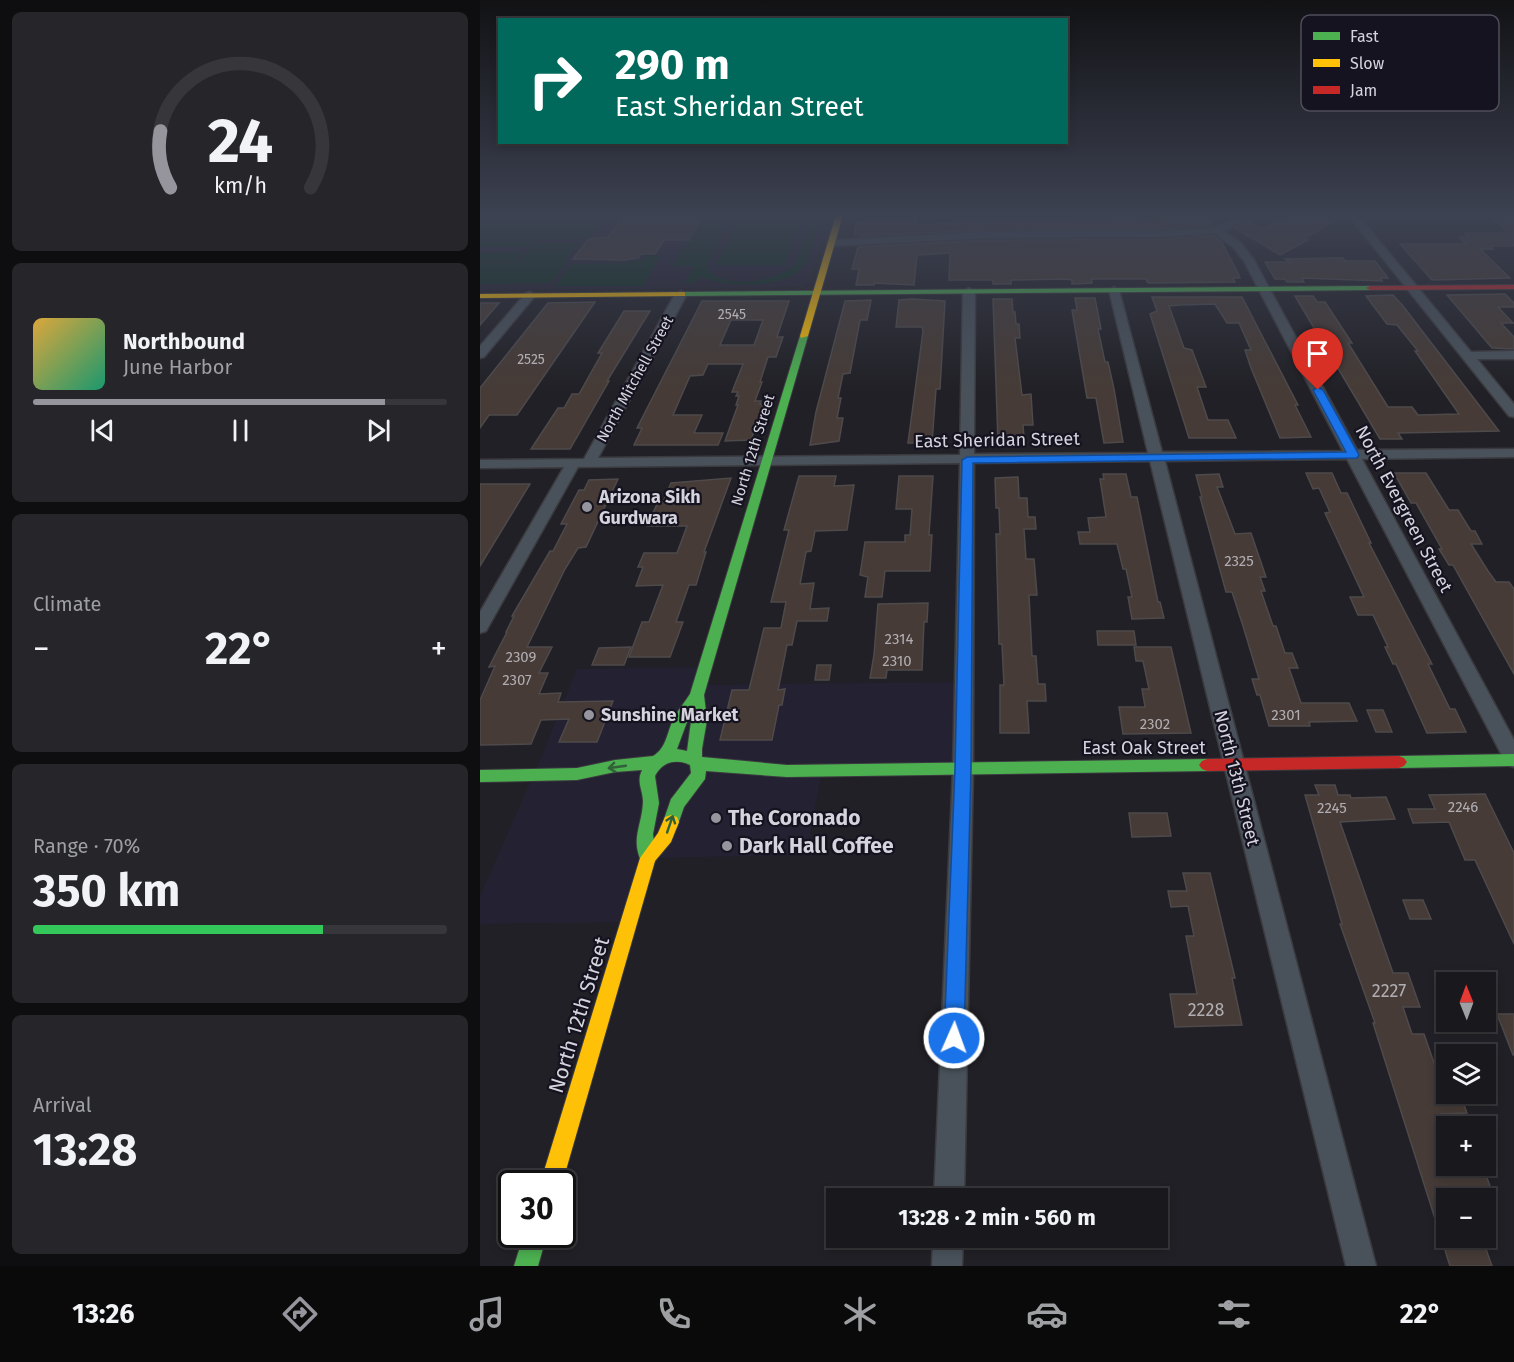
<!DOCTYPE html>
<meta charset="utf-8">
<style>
body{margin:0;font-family:"Fira Sans",sans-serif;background:#262529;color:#f1f3f6;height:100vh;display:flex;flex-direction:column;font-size:22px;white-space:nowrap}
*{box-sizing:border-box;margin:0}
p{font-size:20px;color:#9fa0a3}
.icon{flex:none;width:33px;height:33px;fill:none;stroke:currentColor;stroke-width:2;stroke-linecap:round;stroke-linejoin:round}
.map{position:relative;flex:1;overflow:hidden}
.panel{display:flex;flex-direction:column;gap:12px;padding:12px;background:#0e0d0f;width:480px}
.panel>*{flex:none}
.guide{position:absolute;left:18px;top:18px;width:570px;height:126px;border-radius:0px;box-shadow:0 3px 9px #0003,0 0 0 2px #37373b;background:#00695c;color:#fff;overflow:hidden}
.needle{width:39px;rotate:359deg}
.fabs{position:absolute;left:956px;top:972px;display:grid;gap:12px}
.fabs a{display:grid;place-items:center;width:60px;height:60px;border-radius:0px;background:#19181c;box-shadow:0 3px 9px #0003,0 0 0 2px #37373b;font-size:30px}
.speed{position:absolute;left:18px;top:1170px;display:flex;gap:12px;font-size:30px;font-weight:700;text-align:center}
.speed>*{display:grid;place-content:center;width:78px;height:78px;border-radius:50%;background:#19181c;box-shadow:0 3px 9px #0003,0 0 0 2px #37373b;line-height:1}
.speed .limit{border:3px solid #111;border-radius:9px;background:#fff;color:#111}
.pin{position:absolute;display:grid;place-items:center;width:51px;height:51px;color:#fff;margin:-62px -26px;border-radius:50% 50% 50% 0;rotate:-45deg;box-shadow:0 0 6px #0007}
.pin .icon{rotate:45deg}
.me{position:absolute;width:66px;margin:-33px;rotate:2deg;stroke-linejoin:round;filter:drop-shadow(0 0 4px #0008)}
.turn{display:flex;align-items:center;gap:21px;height:126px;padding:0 18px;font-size:27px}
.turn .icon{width:78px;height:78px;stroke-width:2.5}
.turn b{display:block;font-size:42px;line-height:51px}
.big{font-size:45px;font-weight:700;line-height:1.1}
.panel .card{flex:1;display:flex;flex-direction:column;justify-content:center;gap:9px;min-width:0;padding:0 21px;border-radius:9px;background:#262529}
.panel .dial{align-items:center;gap:0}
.dial svg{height:156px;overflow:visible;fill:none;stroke:#37373b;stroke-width:7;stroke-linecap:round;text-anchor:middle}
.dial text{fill:#f1f3f6;stroke:none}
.song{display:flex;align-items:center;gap:18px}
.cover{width:72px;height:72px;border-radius:9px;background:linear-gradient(135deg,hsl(40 70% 55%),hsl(160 70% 35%))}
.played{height:6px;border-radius:3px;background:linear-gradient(90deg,#96959d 85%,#37373b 85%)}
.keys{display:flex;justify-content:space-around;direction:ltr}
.heat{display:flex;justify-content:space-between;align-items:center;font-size:33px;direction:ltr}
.charge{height:9px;border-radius:4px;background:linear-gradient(90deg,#34c759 70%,#37373b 0)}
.trip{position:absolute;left:346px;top:1188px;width:342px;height:60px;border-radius:0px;background:#19181c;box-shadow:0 3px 9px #0003,0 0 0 2px #37373b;font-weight:700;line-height:60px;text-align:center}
.menu{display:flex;height:96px;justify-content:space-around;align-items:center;background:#0a0a0b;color:#9fa0a3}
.menu .icon{width:42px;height:42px}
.menu .on{color:#96959d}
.menu b{font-size:27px;color:#f1f3f6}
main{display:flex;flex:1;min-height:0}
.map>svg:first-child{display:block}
</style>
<main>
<section class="panel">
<div class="card dial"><svg viewBox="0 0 100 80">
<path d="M14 69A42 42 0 1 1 86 69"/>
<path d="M14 69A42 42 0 0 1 9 40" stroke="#96959d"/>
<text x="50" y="56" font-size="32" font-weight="700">24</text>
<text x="50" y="72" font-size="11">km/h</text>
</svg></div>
<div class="card">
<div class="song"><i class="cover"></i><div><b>Northbound</b><p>June Harbor</p></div></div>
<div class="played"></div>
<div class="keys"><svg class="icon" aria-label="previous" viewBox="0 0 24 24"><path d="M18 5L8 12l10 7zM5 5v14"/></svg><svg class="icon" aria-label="pause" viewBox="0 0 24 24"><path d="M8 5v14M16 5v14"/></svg><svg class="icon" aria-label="next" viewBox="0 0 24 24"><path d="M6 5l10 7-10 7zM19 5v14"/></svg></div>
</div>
<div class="card"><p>Climate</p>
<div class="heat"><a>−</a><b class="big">22°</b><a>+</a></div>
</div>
<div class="card"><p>Range · 70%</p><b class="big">350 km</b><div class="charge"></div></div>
<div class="card"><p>Arrival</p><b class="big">13:28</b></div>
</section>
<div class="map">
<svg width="1034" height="1266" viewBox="0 0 1034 1266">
<rect width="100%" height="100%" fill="#212026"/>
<!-- built -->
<g fill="#242132">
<polygon points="0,215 351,215 329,283 322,287 0,290"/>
<polygon points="225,667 220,685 484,682 483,769 342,770 326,855 168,858 149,922 0,924 0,896 60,760 97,669"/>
</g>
<!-- green -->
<g fill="#0d3020">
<polygon points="0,215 128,215 108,239 56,240 50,247 0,247"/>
<path d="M223,215H252L228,263L227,270C249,290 292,282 314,266L332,215H341C336,230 333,250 325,264C308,291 244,288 220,276L216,283H205L214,266H193Z"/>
<polygon points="261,215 324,215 305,265 235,265"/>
<polygon points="56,242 100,242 84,261 88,262 71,283 0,284 0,262 38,262"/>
<polygon points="44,252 36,261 0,261 0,253"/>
<polygon points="166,254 181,255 163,286 75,286 92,264 149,263 151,260 162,261"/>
</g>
<!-- building -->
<g fill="#463b36" stroke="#4e4a4b" stroke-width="1.5" fill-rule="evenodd">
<polygon points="145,215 223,215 209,240 184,240 175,254 161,254 158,258 146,260 93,259 108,239 128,237"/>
<polygon points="683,215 728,215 733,225 682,229 504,230 380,236 380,234 374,235 376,222 392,221 437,218 439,225 473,223 472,219 488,219 564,221 564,219 632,218 631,216 685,218"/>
<polygon points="809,215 861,217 824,239 828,240 800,255 755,228 769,222 784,229 798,220 804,222"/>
<polygon points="1009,215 1034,215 1034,246 1010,246 1013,249 1000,249 1030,278 952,280 920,244 986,244 979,237 988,237 985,233 1029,233"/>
<polygon points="733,235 741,241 758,273 760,278 753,278 755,282 668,283 666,279 611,279 612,283 592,284 592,280 586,279 531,280 531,284 513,284 513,280 469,280 470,253 437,255 434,285 394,283 394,285 376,285 379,269 372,269 378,247 504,240 682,239"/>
<polygon points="863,258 865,261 895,261 908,278 900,278 902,281 822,278 824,282 807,282 805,279 795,279 785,262 810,262 805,259"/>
<polygon points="1025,294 1034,303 1034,307 1018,307 1033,323 1021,323 1034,337 1034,349 1012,348 967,295"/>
<polygon points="913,295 923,306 1019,431 918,433 922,439 900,439 815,296 833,296 837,302 845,302 872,343 868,343 908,407 932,407 938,415 979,414 935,351 938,351 917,325 907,324 886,296"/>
<polygon points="672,297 762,297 818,405 815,405 831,437 800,438 771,368 765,350 771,350 759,323 747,323 735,304 700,305 689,306 704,348 712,350 726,387 717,387 728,420 748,420 756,438 709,438 670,314 677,311"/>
<polygon points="595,298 615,298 621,329 618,329 625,362 628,362 634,389 643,442 624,443 616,398 607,398 592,310 597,310"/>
<polygon points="432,299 465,301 460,389 456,389 452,443 428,443 443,331 442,327 416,327 419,300"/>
<polygon points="513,299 532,299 533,312 535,312 536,324 539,324 540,338 535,338 542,395 551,394 553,425 543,425 544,438 533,438 533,442 518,442"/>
<polygon points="391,300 387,320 380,320 370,373 363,374 358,398 361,398 357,418 363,418 359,441 330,445 336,412 365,301"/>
<path d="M222,301H309L297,337H303L296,357H288L280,382H282L275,401H281L280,404H283L271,440L245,441L258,405H256L259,396H256L258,392H252L263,364H228L223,375L210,376L193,415H222L214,433H243L238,445H154L162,428H157ZM251,320H283L274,345H240Z"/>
<polygon points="115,302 37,415 9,415 0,428 0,388 68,303"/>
<polygon points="0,303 19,303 0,325"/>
<polygon points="144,311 170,311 127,381 129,381 90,449 51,449 78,408 84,408 92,394 99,394 122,353 118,353"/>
<polygon points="826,473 852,473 861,493 867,493 891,543 889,543 952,664 948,664 970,709 975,709 986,732 947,733 916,664 913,664 905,647 908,647 893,615 878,615 870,597 884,597 845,513 850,512 839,488 833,489"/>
<polygon points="914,473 946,473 969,510 978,510 991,531 995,531 1002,544 991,544 1008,571 1016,582 1029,582 1034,589 1034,674 973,565 969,565 959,549 962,549 936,503 931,503"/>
<polygon points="623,474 646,474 651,497 657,497 678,602 680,602 684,618 652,619 648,597 652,597 646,569 643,569 637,544 600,544 598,532 610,532 608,518 626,517 620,479 624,479"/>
<polygon points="739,474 743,487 737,487 755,534 771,533 786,577 780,577 785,591 781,591 793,626 796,626 805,653 812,653 818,668 809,668 821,703 869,703 877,721 829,722 830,726 789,726 780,695 777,695 772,679 779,679 763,626 752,592 746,592 720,497 722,497 716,475"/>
<polygon points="319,476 356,476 354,486 374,485 367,530 335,531 331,551 326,552 320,584 334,583 330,609 349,608 347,621 317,621 312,645 307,645 298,690 305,689 302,705 299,705 292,740 240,740 252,690 269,690 284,628 301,628 306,602 291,602 309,530 304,530"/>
<polygon points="419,476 453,476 449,535 452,535 450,571 405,571 402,597 385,597 388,577 380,575 385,542 425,542 425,535 430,535 432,509 416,509"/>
<polygon points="538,477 539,498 547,498 548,517 555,517 556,529 544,529 546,559 554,559 557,595 549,595 552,656 556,656 558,684 565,684 566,701 547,701 549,733 520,733 520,685 524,685 522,644 519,644 516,534 520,534 519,508 516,508 515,478"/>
<polygon points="251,478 224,552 226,552 216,585 209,585 196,622 203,622 190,657 149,657 162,622 169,622 183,585 156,586 163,567 158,567 164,553 197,553 207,526 167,526 178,502 183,502 191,483"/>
<polygon points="138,479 106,547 98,548 85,569 47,647 72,647 59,673 68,673 59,694 81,693 78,702 133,701 117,742 79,742 89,719 61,720 51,744 0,745 0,700 15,666 9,667 27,632 26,632 34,616 32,616 70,551 73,551 87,524 81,524 99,490 104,490 109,480"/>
<polygon points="0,484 50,484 0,566"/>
<polygon points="448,603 447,622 444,622 442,670 407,670 406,678 390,678 394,655 398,604"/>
<polygon points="617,631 654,631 656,645 618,645"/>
<polygon points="151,647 144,665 112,665 119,648"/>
<polygon points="654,647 691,647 711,733 643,734 639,707 665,707 662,689 669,689 663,661 656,661"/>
<polygon points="337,665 351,665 349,680 335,680"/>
<polygon points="887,710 903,710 912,732 896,732"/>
<polygon points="835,785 855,785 858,795 870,795 871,798 906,797 915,819 860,822 913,973 928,973 940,1007 923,1007 932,1034 944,1034 961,1083 966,1083 966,1094 980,1094 987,1113 961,1114 966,1128 966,1166 1003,1166 1014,1198 966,1198 966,1238 1002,1238 1012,1266 970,1266 893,1023 895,1023 860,924 862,924 825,795 839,795"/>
<polygon points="1005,794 1034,853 1034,944 995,860 985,860 969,822 933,823 928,809 955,809 949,795"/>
<polygon points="649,813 687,813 691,836 652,837"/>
<polygon points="703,873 730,873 755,978 752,978 762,1025 695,1027 690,994 717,994 706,936 714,936 708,906 691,907 688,891 707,891"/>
<polygon points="923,900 943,900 951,919 930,919"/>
<polygon points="1017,1014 1034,1014 1034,1055 1033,1055"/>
</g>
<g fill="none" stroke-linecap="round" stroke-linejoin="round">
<defs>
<g id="street">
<polygon points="766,215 780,215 743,231 761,243 774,260 877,450 1034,449 1034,457 882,459 1034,740 1034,767 1027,765 867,459 685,461 896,1266 866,1266 670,461 494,463 493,769 484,1198 454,1198 473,769 480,463 98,467 6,631 0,633 0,612 84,467 0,468 0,460 104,459 195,294 201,291 207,294 118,458 480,455 483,291 489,288 495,291 494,454 668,453 629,290 634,287 639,290 682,452 863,451 764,261 753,247 734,233 682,237 504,238 352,246 347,243 352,240 504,232 682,231 735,227"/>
<polygon points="868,215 878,215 991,352 1034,351 1034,359 997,359 1034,404 1034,417 1029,416"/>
<polygon points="50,292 56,295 54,297 4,357 0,358 0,346 46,293"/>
<polygon points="453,1238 483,1238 482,1266 452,1266"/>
</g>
<g id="fast">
<polygon points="890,286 893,286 893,290 202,296 198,294 202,292"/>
<path d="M324,333L328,336L224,695L227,720L222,749V757L307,765L727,759L732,761L735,765L732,769L727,771L307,777L226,771L225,779L204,807L197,827L191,829L185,827L183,822L191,799L211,773L210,765C196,758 182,762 175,776L179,803L173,834L176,858L174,863L168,866L162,863C150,839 162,826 163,802C163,790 156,782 162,770L135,772L97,780L0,782V770L97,768L135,760L173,756C187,748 187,731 194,718C198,710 205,702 210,694L320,336ZM212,714L207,751L197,749L207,722Z"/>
<polygon points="1034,754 1034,766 919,768 914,766 911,762 914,758 919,756"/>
<polygon points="44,1234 67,1234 58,1266 34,1266"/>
</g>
<g id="slow">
<polygon points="356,215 363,215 328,336 321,338 320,336"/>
<polygon points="205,292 205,296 202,296 0,298 0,294"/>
<polygon points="191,815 197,817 199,822 191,842 175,861 82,1184 60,1184 160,858 178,833 185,817"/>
</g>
<g id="jam">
<polygon points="1034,285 1034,289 890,290 886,288 890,286"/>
<polygon points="919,756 924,758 927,762 924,766 919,768 727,771 722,769 719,765 722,761 727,759"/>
</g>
</defs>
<!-- street casing -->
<use href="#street" stroke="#3b3a3f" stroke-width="3"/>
<!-- fast casing -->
<use href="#fast" stroke="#3b3a3f" stroke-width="2"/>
<!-- slow casing -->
<use href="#slow" stroke="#3b3a3f" stroke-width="2"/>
<!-- jam casing -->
<use href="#jam" stroke="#3b3a3f" stroke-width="2"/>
<!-- street -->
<use href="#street" fill="#49525b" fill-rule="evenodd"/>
<!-- fast -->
<use href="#fast" fill="#4caf50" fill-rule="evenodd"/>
<!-- slow -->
<use href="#slow" fill="#ffc107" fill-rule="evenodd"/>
<!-- jam -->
<use href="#jam" fill="#c62828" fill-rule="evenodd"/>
</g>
<!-- one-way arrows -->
<defs><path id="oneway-shaft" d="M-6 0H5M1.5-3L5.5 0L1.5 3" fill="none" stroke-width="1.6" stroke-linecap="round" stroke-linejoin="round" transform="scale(1.5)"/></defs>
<g stroke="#316138">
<use href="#oneway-shaft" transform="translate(137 767) rotate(172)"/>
<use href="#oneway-shaft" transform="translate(190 824) rotate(-71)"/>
</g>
<!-- sky -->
<linearGradient id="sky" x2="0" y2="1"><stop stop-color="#121215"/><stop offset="0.55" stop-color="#3d4252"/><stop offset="1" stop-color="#3d4252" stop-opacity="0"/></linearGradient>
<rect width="1034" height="392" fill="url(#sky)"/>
<!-- route -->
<polygon fill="#1a73e8" stroke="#114b97" stroke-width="1.5" points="838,387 843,390 879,455 877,458 493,463 491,769 484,1038 481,1045 474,1048 467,1045 464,1038 475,769 482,460 487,457 866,452 833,390"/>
<!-- markers -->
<g fill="#96959d" stroke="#161320" stroke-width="2">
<circle cx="107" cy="507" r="6"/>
<circle cx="109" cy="715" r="6"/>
<circle cx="236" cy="818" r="6"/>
<circle cx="247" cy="846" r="6"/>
</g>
<g text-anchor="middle" stroke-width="4.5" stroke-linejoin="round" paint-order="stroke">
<!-- far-number labels -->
<g font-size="14" fill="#b1aeb3">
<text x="252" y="319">2545</text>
<text x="51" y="364">2525</text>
</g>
<!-- far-street labels -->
<g font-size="15" fill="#d5d4dd" stroke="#161320">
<text transform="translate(155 379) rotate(-61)" y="5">North Mitchell Street</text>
<text transform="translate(273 450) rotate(-73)" y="5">North 12th Street</text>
</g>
<!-- number labels -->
<g font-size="15" fill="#b1aeb3">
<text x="759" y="566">2325</text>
<text x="419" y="644">2314</text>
<text x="41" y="662">2309</text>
<text x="417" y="666">2310</text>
<text x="37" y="685">2307</text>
<text x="806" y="720">2301</text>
<text x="675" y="729">2302</text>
<text x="983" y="812">2246</text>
<text x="852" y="813">2245</text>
</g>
<!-- street labels -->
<g font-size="18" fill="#d5d4dd" stroke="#161320">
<text transform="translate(517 440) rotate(-1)" y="6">East Sheridan Street</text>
<text transform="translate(924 509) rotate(62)" y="6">North Evergreen Street</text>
<text x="664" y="754">East Oak Street</text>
<text transform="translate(757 778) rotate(76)" y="6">North 13th Street</text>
</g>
<!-- poi labels -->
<g font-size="18" font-weight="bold" fill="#d5d4dd" stroke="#161320" text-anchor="start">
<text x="119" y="503">Arizona Sikh<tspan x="119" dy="21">Gurdwara</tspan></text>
<text x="121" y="721">Sunshine Market</text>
</g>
<!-- near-number labels -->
<g font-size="18" fill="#b1aeb3">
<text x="909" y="997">2227</text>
<text x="726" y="1016">2228</text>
</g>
<!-- near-poi labels -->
<g font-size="21" font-weight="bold" fill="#d5d4dd" stroke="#161320" text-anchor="start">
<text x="248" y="825">The Coronado</text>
<text x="259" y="853">Dark Hall Coffee</text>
</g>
<!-- near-street labels -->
<g font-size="21" fill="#d5d4dd" stroke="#161320">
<text transform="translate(99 1015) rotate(-73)" y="7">North 12th Street</text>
</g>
</g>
<!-- legend -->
<rect x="821" y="15" width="198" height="96" rx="9" fill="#161320" stroke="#4f4d59" stroke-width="1.5"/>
<rect x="833" y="32" width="27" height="8" fill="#4caf50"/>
<rect x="833" y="59" width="27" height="8" fill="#ffc107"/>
<rect x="833" y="86" width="27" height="8" fill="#c62828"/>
<g font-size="16" fill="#d5d4dd">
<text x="870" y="42">Fast</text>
<text x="870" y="69">Slow</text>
<text x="870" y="96">Jam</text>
</g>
</svg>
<div class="fabs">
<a><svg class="needle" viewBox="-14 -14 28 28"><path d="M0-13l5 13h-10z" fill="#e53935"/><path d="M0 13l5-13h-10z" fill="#9fa0a3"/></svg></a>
<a><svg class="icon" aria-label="layers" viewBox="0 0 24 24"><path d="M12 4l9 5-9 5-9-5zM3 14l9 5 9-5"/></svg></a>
<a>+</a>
<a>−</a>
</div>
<div class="speed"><div class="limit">30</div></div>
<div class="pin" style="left:838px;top:390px;background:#d93025"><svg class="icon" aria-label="arrive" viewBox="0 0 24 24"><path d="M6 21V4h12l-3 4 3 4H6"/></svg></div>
<svg class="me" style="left:474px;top:1038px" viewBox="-20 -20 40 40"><circle r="17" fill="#1a73e8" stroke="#fff" stroke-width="3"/><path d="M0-11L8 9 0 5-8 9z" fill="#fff"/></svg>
<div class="trip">13:28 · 2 min · 560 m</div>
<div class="guide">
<div class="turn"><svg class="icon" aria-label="right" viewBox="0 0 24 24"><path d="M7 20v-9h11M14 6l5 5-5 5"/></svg><div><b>290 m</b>East Sheridan Street</div></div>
</div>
</div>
</main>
<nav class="menu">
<b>13:26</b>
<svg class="icon on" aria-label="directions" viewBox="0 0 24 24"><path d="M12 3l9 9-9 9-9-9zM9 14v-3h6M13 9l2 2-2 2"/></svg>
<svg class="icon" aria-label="music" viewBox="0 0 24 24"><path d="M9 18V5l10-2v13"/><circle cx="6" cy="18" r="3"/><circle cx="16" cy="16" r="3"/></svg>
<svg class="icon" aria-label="phone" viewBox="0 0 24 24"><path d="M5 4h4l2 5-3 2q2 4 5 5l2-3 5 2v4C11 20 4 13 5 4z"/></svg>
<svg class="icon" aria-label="climate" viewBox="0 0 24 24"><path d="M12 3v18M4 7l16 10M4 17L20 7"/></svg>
<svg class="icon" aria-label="car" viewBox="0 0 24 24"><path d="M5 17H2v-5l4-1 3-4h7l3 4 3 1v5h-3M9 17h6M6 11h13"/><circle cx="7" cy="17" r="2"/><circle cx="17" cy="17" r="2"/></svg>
<svg class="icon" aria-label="filters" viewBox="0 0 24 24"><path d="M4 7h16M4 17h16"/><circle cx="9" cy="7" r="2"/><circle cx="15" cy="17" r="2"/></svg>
<b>22°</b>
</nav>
